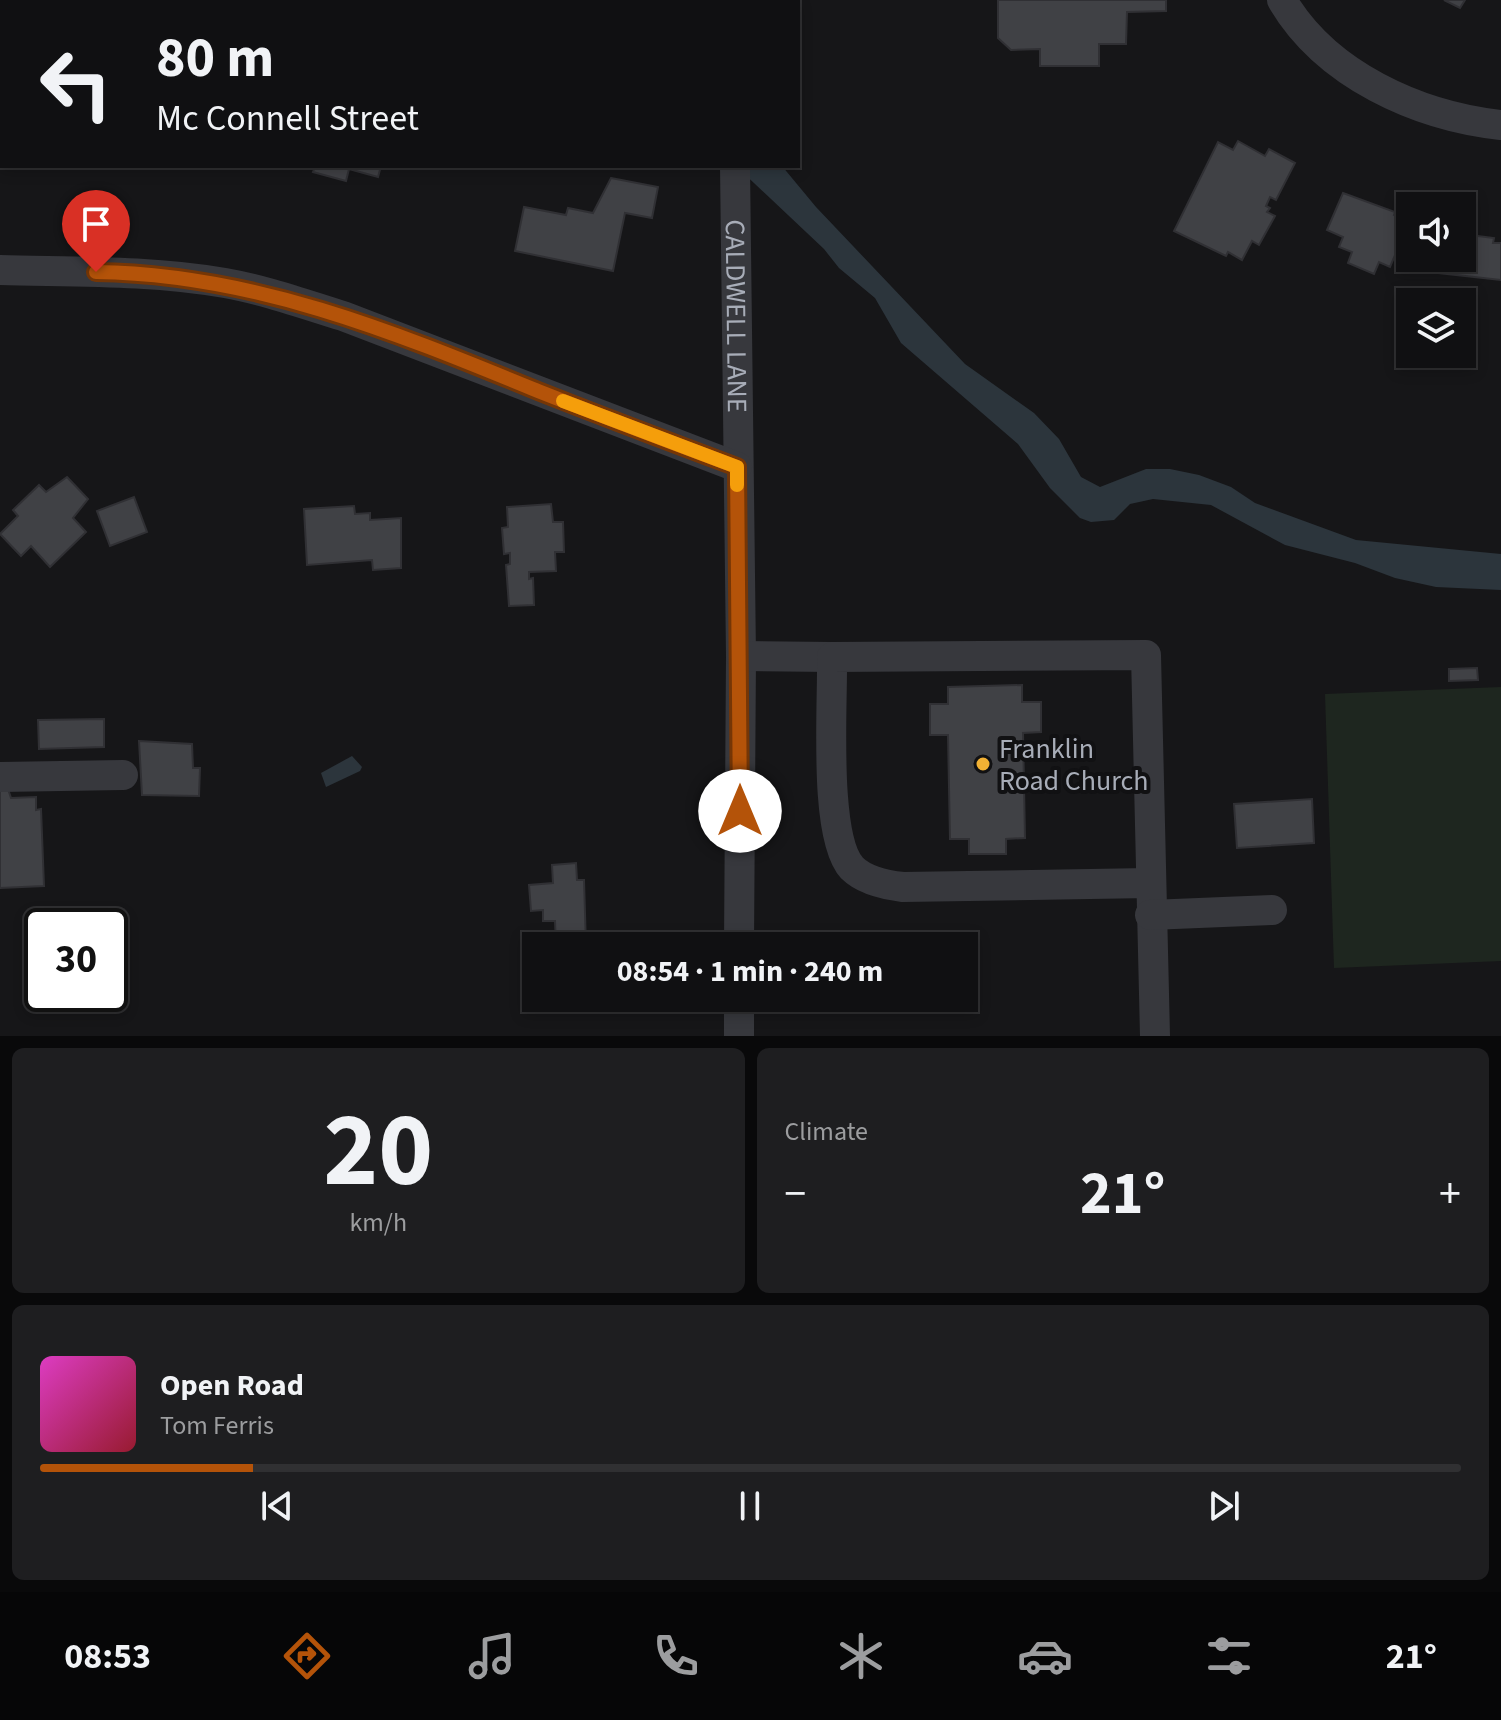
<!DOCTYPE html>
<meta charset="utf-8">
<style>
body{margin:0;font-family:"Source Sans 3",sans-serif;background:#1e1e20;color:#f1f3f6;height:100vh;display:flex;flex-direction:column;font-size:30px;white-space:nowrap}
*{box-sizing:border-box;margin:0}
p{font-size:26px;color:#9c9d9f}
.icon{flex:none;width:44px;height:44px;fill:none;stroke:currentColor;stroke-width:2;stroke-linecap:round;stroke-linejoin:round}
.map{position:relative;height:1036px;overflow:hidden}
.sheet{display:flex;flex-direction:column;gap:12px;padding:12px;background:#09090a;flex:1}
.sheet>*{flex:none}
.hud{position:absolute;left:0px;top:0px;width:800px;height:168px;box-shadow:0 4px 12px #0003,0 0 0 2px #303032;background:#101012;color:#f1f3f6;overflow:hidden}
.fabs{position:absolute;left:1396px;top:192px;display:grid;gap:16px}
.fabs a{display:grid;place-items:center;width:80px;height:80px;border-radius:0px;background:#101012;box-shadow:0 4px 12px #0003,0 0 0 2px #303032;font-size:40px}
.speed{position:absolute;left:24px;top:908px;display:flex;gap:16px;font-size:40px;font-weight:700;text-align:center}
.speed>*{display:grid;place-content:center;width:104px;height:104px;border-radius:50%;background:#101012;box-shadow:0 4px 12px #0003,0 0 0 2px #303032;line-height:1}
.speed .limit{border:4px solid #111;border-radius:12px;background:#fff;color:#111}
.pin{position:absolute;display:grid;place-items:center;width:68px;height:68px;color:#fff;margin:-82px -34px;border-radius:50% 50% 50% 0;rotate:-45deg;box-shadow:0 0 8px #0007}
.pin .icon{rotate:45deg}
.me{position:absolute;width:88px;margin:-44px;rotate:0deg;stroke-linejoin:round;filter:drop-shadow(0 0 6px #0008)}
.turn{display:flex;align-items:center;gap:28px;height:168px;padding:0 24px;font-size:36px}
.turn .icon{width:104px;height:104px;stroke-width:2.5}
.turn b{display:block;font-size:56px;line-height:68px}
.big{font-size:60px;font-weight:700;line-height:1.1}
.sheet .widget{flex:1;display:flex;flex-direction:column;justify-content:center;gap:12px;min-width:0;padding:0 28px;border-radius:12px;background:#1e1e20}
.sheet .dial{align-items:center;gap:0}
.dial b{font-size:104px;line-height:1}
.song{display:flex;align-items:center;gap:24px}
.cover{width:96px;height:96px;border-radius:12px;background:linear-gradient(135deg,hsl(310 70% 55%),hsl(350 70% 35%))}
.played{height:8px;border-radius:4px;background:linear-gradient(90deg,#b45309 15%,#303032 15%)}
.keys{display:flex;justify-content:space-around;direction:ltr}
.heat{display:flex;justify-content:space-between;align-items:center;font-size:44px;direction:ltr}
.sheet .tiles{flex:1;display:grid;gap:12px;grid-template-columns:1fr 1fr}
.widget:last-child{grid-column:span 2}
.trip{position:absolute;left:522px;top:932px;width:456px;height:80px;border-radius:0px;background:#101012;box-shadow:0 4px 12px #0003,0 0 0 2px #303032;font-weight:700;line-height:80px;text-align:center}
.menu{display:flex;height:128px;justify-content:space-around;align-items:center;background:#060607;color:#9c9d9f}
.menu .icon{width:56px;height:56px}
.menu .active{color:#b45309}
.menu b{font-size:36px;color:#f1f3f6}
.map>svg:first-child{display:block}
</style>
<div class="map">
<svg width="1501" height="1036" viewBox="0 0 1501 1036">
<rect width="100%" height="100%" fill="#161618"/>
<!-- green -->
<polygon fill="#1e261f" points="1501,687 1501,961 1334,968 1325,694"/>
<!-- water -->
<g fill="#2c353c">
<polygon points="736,166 782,166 816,207 965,364 1034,413 1059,439 1081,477 1100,487 1146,469 1170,469 1199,475 1231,487 1255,503 1356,540 1501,554 1501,590 1436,587 1395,578 1355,563 1285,545 1211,505 1153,499 1130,504 1114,520 1091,522 1080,518 1050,488 1018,444 901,343 875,298 839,268 824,249"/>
<polygon points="352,756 362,767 360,771 326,787 321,773"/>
</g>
<!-- building -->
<g fill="#404145" stroke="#303034" stroke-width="2">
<polygon points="998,0 1166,0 1166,11 1127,12 1126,44 1099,44 1099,66 1040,66 1040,49 1011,50 998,38"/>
<polygon points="1444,0 1465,0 1460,8"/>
<polygon points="0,21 2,23 2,78 0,76"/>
<polygon points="1238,141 1265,156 1269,149 1295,163 1276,200 1270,197 1266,206 1270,208 1267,212 1275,216 1259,245 1252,241 1242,260 1228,252 1226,256 1174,231 1218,142 1233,150"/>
<polygon points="310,166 381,166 378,177 349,169 346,181 313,172 315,167"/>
<polygon points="611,178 658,187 652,218 625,213 613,271 515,251 524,207 566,215 568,208 593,213"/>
<polygon points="1343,193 1395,212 1394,215 1409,222 1390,267 1379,262 1374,274 1348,263 1352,252 1339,247 1343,237 1327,230"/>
<polygon points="1462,234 1494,238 1493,243 1501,243 1501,280 1439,273 1441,258 1462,258"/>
<polygon points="67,477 88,499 73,518 86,532 50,567 31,546 21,556 0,534 18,516 13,510 39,485 46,492"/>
<polygon points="134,497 147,532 110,546 97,511"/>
<polygon points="551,504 553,522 563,522 564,552 555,552 556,571 529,572 529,579 533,578 534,605 509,606 506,565 510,564 510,553 504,554 502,528 508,527 507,507"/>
<polygon points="354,506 355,514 370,513 370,520 401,518 401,568 373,570 372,560 307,565 304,509"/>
<polygon points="1477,668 1478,680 1449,681 1449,669"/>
<polygon points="1022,685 1022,702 1041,702 1041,732 1023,733 1025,838 1006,839 1006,854 969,854 969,839 950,839 948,735 930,735 930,704 948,704 948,687"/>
<polygon points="104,719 104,747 39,749 38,720"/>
<polygon points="139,741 192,744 193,768 200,768 199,796 142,795"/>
<polygon points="0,789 8,789 11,798 36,797 36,810 41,809 44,886 0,888"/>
<polygon points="1312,799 1314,843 1237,848 1234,804"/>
<polygon points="576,863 577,880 584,880 586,946 556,946 555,921 543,921 543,910 531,911 529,885 553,883 552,865"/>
</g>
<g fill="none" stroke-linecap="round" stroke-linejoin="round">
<!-- minor -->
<g stroke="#37383d" stroke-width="30">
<polyline points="734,0 734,2"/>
<path d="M1282,0C1326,75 1418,116 1501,125"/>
<path id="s1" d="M735,166L741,656L739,946"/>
<path d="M0,270C75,272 151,270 225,283C265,290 304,304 343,316L737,467"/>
<polyline points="741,656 832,657"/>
<polyline points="0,777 123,775"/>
<path d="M1149,883L903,887C886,885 865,881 852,868C823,837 833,703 832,657L1146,655L1155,1036"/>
<polyline points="1150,915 1272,910"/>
<polyline points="739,1036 739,998"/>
</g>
</g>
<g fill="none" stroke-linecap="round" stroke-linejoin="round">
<defs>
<path id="route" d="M96,272C254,274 394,332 538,391C604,417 670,442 737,467L740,811"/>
</defs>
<!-- route casing -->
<use href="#route" stroke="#753606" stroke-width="20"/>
<!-- route -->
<use href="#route" stroke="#b45309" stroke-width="14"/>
<!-- slow -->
<polyline stroke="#f59e0b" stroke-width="14" points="563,401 737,467 737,485"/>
</g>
<!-- markers -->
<circle fill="#f2b134" stroke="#111113" stroke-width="3" cx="983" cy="764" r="8"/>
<g text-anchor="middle" stroke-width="8" stroke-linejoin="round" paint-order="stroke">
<!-- street labels -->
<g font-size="28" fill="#a8adb8" stroke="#111113">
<text dy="10" stroke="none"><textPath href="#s1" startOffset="150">CALDWELL LANE</textPath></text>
</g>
<!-- poi labels -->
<g font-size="28" fill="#a8adb8" stroke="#111113" text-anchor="start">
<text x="999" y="758">Franklin<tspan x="999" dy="32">Road Church</tspan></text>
</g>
</g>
</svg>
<div class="fabs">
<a><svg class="icon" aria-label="sound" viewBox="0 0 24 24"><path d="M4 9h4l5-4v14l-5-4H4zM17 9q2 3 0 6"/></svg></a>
<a><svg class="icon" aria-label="layers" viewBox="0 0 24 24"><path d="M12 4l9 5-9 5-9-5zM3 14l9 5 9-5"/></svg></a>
</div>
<div class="speed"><div class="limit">30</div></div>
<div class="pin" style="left:96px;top:272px;background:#d93025"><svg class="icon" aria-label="arrive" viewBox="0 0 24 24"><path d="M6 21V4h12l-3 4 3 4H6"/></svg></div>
<svg class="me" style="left:740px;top:811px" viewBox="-20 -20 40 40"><circle r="19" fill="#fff"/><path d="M0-13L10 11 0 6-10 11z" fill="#b45309"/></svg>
<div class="trip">08:54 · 1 min · 240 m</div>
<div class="hud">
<div class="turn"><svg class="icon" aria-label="left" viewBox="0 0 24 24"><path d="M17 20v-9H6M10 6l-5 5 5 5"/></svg><div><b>80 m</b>Mc Connell Street</div></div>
</div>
</div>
<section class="sheet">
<div class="tiles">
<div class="widget dial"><b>20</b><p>km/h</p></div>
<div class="widget"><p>Climate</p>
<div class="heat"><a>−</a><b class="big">21°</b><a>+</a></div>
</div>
<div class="widget">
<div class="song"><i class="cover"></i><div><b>Open Road</b><p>Tom Ferris</p></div></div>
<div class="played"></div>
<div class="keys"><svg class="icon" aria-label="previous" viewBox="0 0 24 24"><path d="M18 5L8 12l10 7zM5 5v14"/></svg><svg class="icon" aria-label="pause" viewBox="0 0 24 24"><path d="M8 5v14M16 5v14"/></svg><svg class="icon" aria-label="next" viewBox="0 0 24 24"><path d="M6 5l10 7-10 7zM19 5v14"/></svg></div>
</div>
</div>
</section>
<nav class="menu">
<b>08:53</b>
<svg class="icon active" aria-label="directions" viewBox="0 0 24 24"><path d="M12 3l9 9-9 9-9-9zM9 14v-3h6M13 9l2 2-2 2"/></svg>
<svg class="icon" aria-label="music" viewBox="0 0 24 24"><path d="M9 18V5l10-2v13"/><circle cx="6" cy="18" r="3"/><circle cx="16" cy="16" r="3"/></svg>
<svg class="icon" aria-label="phone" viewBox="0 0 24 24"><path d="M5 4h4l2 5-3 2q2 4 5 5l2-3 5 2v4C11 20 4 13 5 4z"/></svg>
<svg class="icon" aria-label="climate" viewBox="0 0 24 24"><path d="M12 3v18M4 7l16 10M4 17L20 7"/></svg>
<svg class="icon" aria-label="car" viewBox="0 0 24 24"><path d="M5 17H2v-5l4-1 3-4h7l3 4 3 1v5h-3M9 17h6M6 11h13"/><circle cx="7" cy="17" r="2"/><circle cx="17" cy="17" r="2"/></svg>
<svg class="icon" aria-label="filters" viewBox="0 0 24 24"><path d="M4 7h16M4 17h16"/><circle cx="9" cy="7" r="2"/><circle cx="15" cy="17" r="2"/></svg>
<b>21°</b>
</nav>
